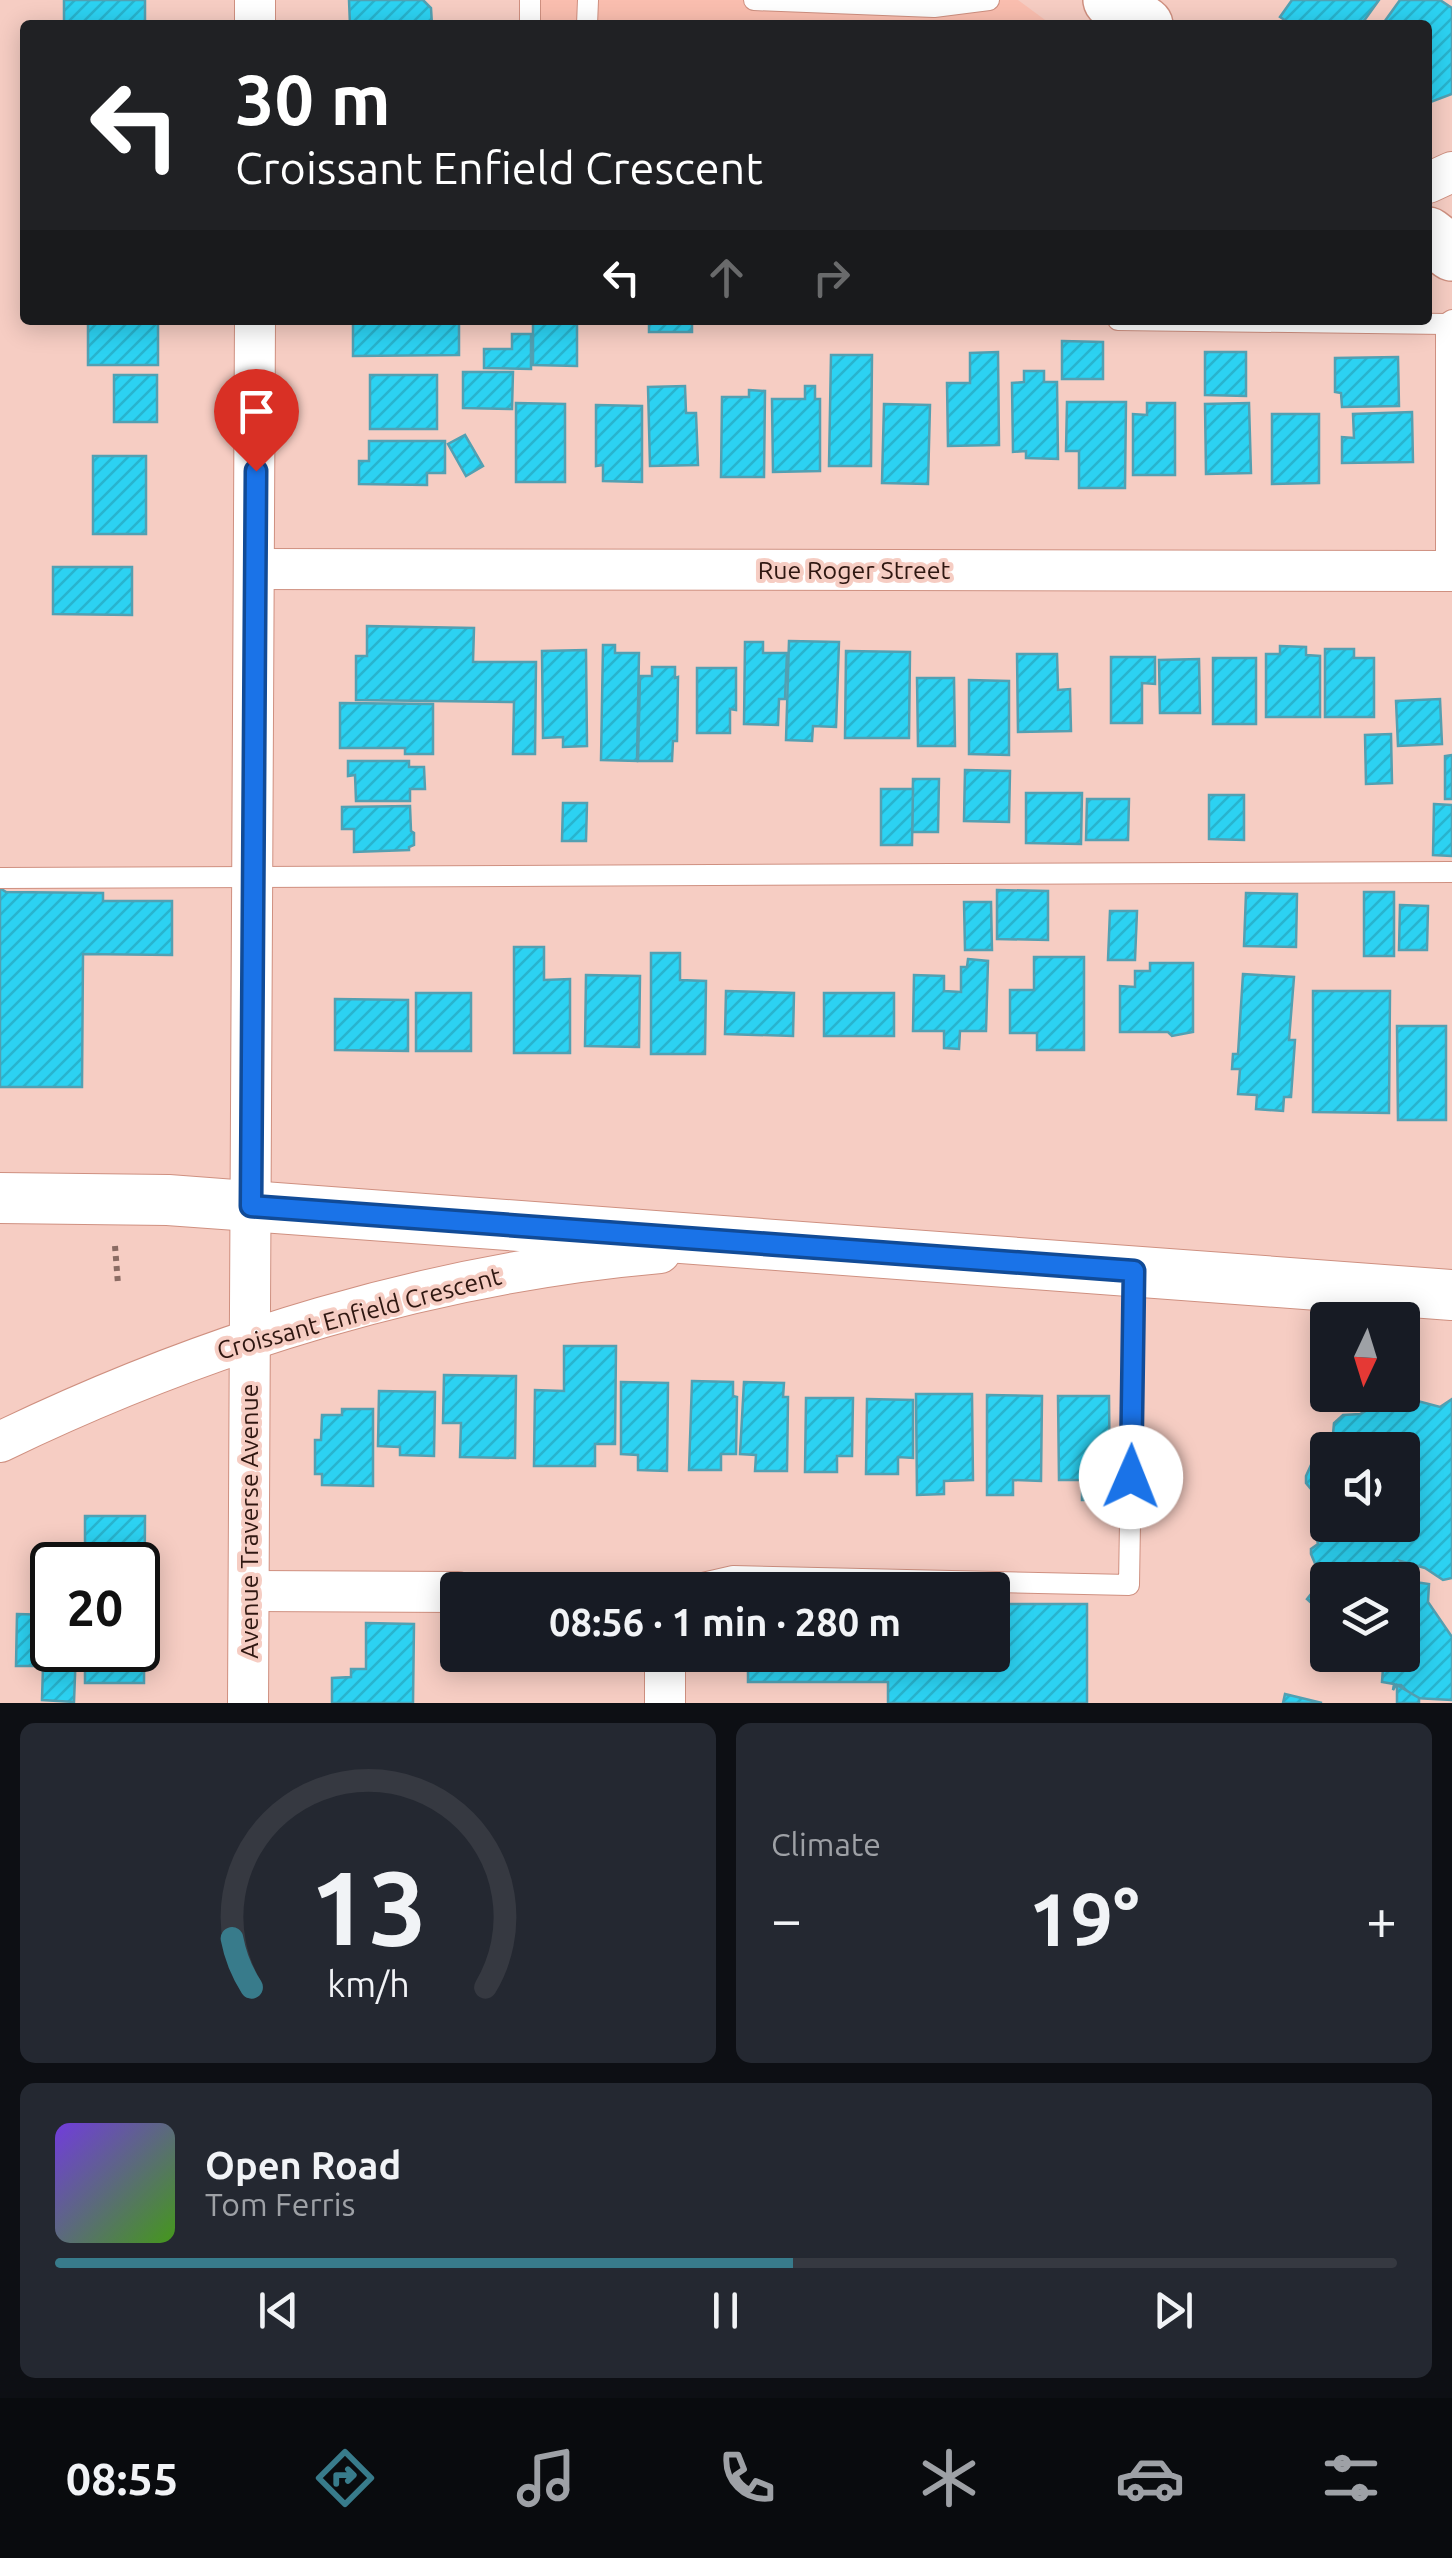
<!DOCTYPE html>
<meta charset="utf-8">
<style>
body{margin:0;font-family:Ubuntu,sans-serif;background:#242831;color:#f1f3f6;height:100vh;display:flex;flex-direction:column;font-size:38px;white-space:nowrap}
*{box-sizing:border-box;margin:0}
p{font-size:32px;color:#9ea1a6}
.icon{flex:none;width:55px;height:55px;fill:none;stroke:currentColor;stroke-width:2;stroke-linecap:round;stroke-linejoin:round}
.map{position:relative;height:1703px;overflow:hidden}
.drawer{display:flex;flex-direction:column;gap:20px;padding:20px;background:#0d0f14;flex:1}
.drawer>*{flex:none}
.guide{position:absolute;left:20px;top:20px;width:1412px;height:305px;border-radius:10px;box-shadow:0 5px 25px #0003;background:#202124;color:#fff;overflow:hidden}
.needle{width:65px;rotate:184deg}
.controls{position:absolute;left:1310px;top:1302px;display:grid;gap:20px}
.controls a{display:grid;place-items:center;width:110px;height:110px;border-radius:10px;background:#171b24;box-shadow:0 5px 25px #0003;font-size:50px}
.speed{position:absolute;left:30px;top:1542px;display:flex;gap:20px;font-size:50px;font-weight:700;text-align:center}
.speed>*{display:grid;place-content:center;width:130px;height:130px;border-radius:50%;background:#171b24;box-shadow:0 5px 25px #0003;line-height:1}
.speed .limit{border:5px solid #111;border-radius:15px;background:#fff;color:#111}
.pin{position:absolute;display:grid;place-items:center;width:85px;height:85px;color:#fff;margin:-102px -42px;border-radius:50% 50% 50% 0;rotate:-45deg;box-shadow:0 0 10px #0007}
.pin .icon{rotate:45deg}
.me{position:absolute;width:110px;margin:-55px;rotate:1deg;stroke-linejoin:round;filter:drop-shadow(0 0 8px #0008)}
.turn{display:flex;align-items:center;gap:35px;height:210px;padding:0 50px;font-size:45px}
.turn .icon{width:130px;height:130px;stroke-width:2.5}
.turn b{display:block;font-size:70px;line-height:85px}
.lanes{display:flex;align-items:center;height:95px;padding:0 50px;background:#0003;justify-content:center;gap:50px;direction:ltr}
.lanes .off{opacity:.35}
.big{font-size:75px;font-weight:700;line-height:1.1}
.drawer .tile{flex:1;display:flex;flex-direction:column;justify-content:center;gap:15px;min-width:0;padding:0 35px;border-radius:15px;background:#242831}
.drawer .dial{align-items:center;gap:0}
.dial svg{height:260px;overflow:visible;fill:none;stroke:#363941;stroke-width:7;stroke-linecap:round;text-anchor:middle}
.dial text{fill:#f1f3f6;stroke:none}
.song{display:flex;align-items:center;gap:30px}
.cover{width:120px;height:120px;border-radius:15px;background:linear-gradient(135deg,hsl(260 70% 55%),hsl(100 70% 35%))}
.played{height:10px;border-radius:5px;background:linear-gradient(90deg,#387b8b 55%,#363941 55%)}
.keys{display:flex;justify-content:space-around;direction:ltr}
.heat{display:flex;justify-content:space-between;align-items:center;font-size:55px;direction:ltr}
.drawer .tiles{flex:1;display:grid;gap:20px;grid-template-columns:1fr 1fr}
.tile:last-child{grid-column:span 2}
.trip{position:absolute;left:440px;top:1572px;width:570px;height:100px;border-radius:10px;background:#171b24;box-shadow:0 5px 25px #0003;font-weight:700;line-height:100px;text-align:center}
.tab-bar{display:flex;height:160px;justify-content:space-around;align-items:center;background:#090b0e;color:#9ea1a6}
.tab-bar .icon{width:70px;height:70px}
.tab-bar .on{color:#387b8b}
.tab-bar b{font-size:45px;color:#f1f3f6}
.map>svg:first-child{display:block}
</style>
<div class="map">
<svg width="1452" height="1703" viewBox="0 0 1452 1703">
<defs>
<pattern id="building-hatch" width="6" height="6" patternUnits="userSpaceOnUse" patternTransform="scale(2.5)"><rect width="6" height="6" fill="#2cd2f2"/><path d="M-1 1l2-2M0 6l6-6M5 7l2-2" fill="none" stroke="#28b4ce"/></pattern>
</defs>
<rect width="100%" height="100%" fill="#f6cdc3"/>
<!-- built -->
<polygon fill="#fabeaf" points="536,0 1018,0 1052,25 536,25"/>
<!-- building -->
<g fill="url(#building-hatch)" stroke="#52a0b2" stroke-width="2.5" fill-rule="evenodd">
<rect x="64" y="0" width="81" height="25"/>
<polygon points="349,0 423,0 431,8 432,25 350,25"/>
<polygon points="1292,0 1379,0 1361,25 1292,25 1280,17"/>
<polygon points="1400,0 1440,0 1452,8 1452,94 1428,103 1428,25 1382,25"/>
<rect x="88" y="320" width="70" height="45"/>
<polygon points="353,320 459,320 459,355 353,356"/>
<polygon points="533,320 577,320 577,366 533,365"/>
<rect x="649" y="320" width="43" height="12"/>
<polygon points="512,334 531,334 531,369 484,368 484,349 512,349"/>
<polygon points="1062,341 1103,342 1103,379 1062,379"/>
<polygon points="998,352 999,445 948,446 947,383 970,383 970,353"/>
<polygon points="1205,352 1246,352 1246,396 1205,395"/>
<polygon points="831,355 872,355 871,466 829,466"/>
<polygon points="1398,357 1399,406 1342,407 1341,393 1335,392 1335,358"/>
<polygon points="1024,371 1044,371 1044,382 1057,382 1058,459 1026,458 1026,451 1013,452 1012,383 1024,382"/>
<polygon points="463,372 513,372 512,409 463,408"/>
<rect x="114" y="375" width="43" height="47"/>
<rect x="370" y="375" width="67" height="54"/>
<polygon points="685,386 686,413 696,413 698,465 650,466 648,387"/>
<polygon points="805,386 815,386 815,399 820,399 820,471 773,472 772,399 805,399"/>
<polygon points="749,390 765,391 764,477 721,477 722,397 749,397"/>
<polygon points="1067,402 1126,402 1125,488 1079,488 1079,451 1066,451"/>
<polygon points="516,403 565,404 565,482 516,482"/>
<polygon points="1147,403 1175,403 1175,475 1133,475 1133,414 1147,415"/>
<polygon points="1249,403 1251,473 1206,474 1205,404"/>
<polygon points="884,404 930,405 928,484 882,483"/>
<polygon points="596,405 642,406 642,482 603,481 603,465 596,466"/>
<polygon points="1412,412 1413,462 1342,463 1342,437 1354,438 1353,414"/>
<polygon points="1272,414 1319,414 1319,483 1272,484"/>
<polygon points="465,435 483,466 466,476 448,444"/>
<polygon points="369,441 445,441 445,473 427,473 427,485 359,484 359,461 369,461"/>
<rect x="93" y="456" width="53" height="78"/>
<polygon points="53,567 132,567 132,615 53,614"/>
<polygon points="367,626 474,628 473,662 536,662 535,754 513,754 514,702 356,700 356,656 367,656"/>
<polygon points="789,641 839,642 836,727 813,726 812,741 786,740"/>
<polygon points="745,642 763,642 763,653 787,653 785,699 779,699 778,725 744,724"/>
<polygon points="603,645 615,645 615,653 639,653 637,761 601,760"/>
<polygon points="1280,646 1306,647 1306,655 1320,656 1320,717 1266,717 1266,654 1280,654"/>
<polygon points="1325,649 1354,649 1354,658 1374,658 1374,717 1325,717"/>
<polygon points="586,650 587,746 563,747 563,737 543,738 542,651"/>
<polygon points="846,651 910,652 909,738 845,738"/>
<polygon points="1017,654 1057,654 1058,690 1070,689 1071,731 1018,732"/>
<polygon points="1111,657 1155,657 1155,684 1142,683 1142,723 1111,723"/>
<rect x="1213" y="658" width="43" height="66"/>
<polygon points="1199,659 1200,713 1160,713 1159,660"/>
<polygon points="652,667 675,667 675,678 678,677 677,741 673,741 672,761 638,761 640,676 652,676"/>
<polygon points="697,668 736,668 736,710 730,709 730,733 697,733"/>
<polygon points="917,678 954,678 955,746 918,746"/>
<polygon points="969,680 1009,681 1009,755 969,754"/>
<polygon points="1440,699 1442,744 1398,746 1396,701"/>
<polygon points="340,703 433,704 433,754 405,754 405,748 340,748"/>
<polygon points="1391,734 1392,783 1366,784 1365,735"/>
<polygon points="1452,755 1452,799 1445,799 1445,756"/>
<polygon points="348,761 409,761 409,767 424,767 425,789 410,789 410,801 356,801 355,775 348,776"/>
<polygon points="965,770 1010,771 1009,822 964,821"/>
<polygon points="913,779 939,779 938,832 912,832"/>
<polygon points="881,789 913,789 912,845 881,845"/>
<polygon points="1026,793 1082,793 1081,844 1026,843"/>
<polygon points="1209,795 1244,795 1244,840 1209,839"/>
<polygon points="1087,799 1129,799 1128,840 1086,840"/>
<polygon points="563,803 587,803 586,841 562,841"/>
<polygon points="1434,804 1452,805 1452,856 1433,855"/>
<polygon points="410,806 411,831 414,833 414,845 409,847 409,850 354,852 354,829 342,829 342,807"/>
<polygon points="0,888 6,892 103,893 103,901 172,901 172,955 83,954 82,1087 0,1087"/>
<polygon points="997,890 1048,891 1048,940 997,939"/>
<rect x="1364" y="892" width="30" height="64"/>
<polygon points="1246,893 1297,894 1296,947 1244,946"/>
<polygon points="964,902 991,902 992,950 965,950"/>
<polygon points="1400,905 1428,906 1427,950 1399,950"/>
<polygon points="1110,911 1137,911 1135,960 1108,960"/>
<polygon points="514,947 544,947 544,980 570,979 570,1053 514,1053"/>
<polygon points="651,953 680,953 680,980 706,981 705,1054 651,1054"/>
<polygon points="1034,957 1084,957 1084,1050 1037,1050 1037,1033 1010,1033 1010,990 1034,990"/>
<polygon points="968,959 988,961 986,1031 960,1031 959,1049 944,1048 944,1031 913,1031 914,975 944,976 944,991 961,992 961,967 967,967"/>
<polygon points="1150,963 1193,963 1193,1032 1172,1036 1168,1032 1120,1032 1120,986 1135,987 1135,971 1150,971"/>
<polygon points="1243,974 1294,977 1289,1040 1295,1040 1291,1097 1284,1097 1283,1111 1256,1109 1257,1095 1238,1094 1240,1069 1232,1069 1233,1054 1238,1054"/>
<polygon points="586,975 640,976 639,1047 585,1046"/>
<polygon points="726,991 794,993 793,1036 725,1034"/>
<polygon points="1313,991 1390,991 1389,1113 1313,1112"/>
<rect x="416" y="993" width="55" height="58"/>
<rect x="824" y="993" width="70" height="43"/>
<polygon points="335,999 408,1000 408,1051 335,1050"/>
<polygon points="1397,1026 1446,1026 1446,1120 1398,1120"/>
<polygon points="564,1346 616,1346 615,1444 595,1444 595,1466 534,1466 535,1390 564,1391"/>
<polygon points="444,1375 516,1376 515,1458 460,1457 461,1423 443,1423"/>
<polygon points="692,1381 733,1382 733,1396 737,1397 736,1454 721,1454 721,1470 689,1470"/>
<polygon points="621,1382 668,1383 667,1471 638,1470 638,1455 621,1454"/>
<polygon points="744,1382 784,1383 783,1397 788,1397 787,1471 755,1471 756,1455 740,1454"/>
<polygon points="379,1391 435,1392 434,1456 400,1455 400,1447 378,1446"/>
<polygon points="916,1394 972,1394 973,1480 944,1481 944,1494 917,1495"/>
<polygon points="987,1395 1042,1396 1041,1481 1013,1480 1013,1495 987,1495"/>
<polygon points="1058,1396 1109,1396 1110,1500 1082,1500 1082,1480 1059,1480"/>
<polygon points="806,1398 853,1398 852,1456 837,1456 837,1472 805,1472"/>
<polygon points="867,1399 913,1400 913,1458 898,1457 898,1474 866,1474"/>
<path d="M1410,1399L1440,1407L1452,1399V1578L1443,1580L1425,1568L1400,1561L1415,1582L1429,1584L1428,1602L1452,1637V1700L1414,1698L1401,1685H1396L1393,1690L1394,1684L1382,1682L1383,1668L1357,1661L1359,1655H1402V1580H1328V1618L1307,1599L1322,1580L1311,1554V1549L1318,1544L1313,1523L1315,1494L1306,1483V1476L1311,1465L1319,1461L1318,1444L1333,1434L1334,1423L1343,1415L1360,1414L1384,1401ZM1328,1450H1402V1525H1328Z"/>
<polygon points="342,1409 373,1409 373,1486 322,1485 322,1474 315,1474 315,1440 321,1440 322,1415 342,1415"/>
<polygon points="85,1516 145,1516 144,1683 85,1683 85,1650 138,1650 138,1565 85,1565"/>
<polygon points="992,1604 1087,1604 1087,1703 888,1703 888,1682 748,1682 748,1655 992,1655"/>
<polygon points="17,1614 52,1615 52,1650 76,1650 74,1702 42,1700 43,1666 16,1666"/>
<polygon points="366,1623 414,1624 413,1703 332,1703 332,1678 351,1677 351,1669 366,1669"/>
<polygon points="1397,1685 1419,1698 1419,1703 1397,1703"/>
<polygon points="1285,1694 1322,1703 1283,1703"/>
</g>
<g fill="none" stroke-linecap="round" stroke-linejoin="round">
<defs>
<g id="service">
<polyline points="754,0 934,7 989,0"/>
<polyline points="530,25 530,0"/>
<polyline points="587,25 588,0"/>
<polyline points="1118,320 1446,324 1452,320"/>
<polyline points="1446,324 1446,571"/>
<polyline points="0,878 1452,872"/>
<polyline points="672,1590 733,1576 1129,1585 1134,1271"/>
</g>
<g id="minor">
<polyline points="255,0 255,25"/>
<polyline points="1428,183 1452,172"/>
<polyline points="256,569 1452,571"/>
<path d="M0,1442C207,1342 431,1273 660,1253"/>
<polyline points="249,1591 458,1592"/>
<polyline points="248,1703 255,320"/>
<polyline points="665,1703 665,1655"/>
</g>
<polyline id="tertiary" points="0,1198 168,1200 1452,1295"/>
<g id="trunk">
<polyline points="1111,0 1145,25"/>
<polyline points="1428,235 1452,253"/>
</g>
</defs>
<!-- service casing -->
<use href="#service" stroke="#cf9080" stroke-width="22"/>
<!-- minor casing -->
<use href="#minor" stroke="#cf9080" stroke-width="42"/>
<!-- tertiary casing -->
<use href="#tertiary" stroke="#cf9080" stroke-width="52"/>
<!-- trunk casing -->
<use href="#trunk" stroke="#cf9080" stroke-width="58"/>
<!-- path -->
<polyline stroke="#8b6b63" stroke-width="6" stroke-dasharray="5 5" stroke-linecap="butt" points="115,1246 118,1284"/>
<!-- service -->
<use href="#service" stroke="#fff" stroke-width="20"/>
<!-- minor -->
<use href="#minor" stroke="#fff" stroke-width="40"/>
<!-- tertiary -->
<use href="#tertiary" stroke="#fff" stroke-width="50"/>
<!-- trunk -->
<use href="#trunk" stroke="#fff" stroke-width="55"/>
</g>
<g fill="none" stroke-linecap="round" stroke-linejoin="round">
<defs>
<polyline id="route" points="256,471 251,1206 1134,1271 1131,1477"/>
</defs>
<!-- route casing -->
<use href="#route" stroke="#114b97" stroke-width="25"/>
<!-- route -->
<use href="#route" stroke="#1a73e8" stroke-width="18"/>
</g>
<g text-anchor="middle" stroke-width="8" stroke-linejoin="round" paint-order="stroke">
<!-- street labels -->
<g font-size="25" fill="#2f1711" stroke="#f6cdc3">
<text x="854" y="579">Rue Roger Street</text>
<text transform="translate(359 1313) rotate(-15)" y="9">Croissant Enfield Crescent</text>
<text transform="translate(249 1521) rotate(-90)" y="9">Avenue Traverse Avenue</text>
</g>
</g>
</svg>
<div class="controls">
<a><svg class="needle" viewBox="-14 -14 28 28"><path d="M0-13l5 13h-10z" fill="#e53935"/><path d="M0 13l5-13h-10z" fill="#9ea1a6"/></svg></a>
<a><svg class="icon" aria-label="sound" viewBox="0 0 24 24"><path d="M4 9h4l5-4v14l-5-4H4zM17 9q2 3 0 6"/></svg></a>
<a><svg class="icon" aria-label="layers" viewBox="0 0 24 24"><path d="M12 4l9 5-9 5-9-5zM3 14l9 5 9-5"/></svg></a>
</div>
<div class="speed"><div class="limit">20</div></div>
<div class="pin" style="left:256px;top:471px;background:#d93025"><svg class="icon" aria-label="arrive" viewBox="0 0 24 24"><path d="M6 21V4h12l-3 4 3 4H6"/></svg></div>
<svg class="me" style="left:1131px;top:1477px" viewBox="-20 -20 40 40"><circle r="19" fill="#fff"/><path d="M0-13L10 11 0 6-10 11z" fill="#1a73e8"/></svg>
<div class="trip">08:56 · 1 min · 280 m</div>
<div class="guide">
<div class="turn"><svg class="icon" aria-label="left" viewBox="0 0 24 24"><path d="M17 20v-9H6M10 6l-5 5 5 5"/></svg><div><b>30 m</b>Croissant Enfield Crescent</div></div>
<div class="lanes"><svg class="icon" aria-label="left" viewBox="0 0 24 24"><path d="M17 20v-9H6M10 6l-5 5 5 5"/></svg><svg class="icon off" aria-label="ahead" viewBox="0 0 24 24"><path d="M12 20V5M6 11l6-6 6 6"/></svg><svg class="icon off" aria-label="right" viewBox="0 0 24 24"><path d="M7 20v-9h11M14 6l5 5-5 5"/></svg></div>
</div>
</div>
<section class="drawer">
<div class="tiles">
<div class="tile dial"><svg viewBox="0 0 100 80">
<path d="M14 69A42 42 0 1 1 86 69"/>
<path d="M14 69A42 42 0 0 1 8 54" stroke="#387b8b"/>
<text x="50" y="56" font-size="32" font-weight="700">13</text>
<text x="50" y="72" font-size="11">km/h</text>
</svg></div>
<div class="tile"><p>Climate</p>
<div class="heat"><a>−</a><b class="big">19°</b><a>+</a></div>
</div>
<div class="tile">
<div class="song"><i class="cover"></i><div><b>Open Road</b><p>Tom Ferris</p></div></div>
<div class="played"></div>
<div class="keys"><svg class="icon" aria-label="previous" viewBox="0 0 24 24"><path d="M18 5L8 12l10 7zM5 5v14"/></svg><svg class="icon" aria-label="pause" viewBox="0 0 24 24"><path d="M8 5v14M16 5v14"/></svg><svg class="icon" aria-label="next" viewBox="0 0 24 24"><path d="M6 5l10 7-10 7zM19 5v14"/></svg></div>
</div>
</div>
</section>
<nav class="tab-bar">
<b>08:55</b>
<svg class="icon on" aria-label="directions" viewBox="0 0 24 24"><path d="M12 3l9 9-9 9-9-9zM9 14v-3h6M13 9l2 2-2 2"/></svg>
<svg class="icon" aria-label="music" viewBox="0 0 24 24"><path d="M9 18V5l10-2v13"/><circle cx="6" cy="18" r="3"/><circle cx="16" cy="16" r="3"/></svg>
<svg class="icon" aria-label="phone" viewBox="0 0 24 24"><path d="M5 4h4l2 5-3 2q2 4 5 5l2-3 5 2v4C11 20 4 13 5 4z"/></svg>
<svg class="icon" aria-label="climate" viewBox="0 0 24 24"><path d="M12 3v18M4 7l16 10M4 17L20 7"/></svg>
<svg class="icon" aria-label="car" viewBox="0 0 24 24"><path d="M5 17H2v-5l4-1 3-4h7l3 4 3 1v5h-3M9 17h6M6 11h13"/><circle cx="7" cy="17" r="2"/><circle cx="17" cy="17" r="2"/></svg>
<svg class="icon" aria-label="filters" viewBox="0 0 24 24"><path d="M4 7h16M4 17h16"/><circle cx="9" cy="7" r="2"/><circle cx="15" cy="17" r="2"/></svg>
</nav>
